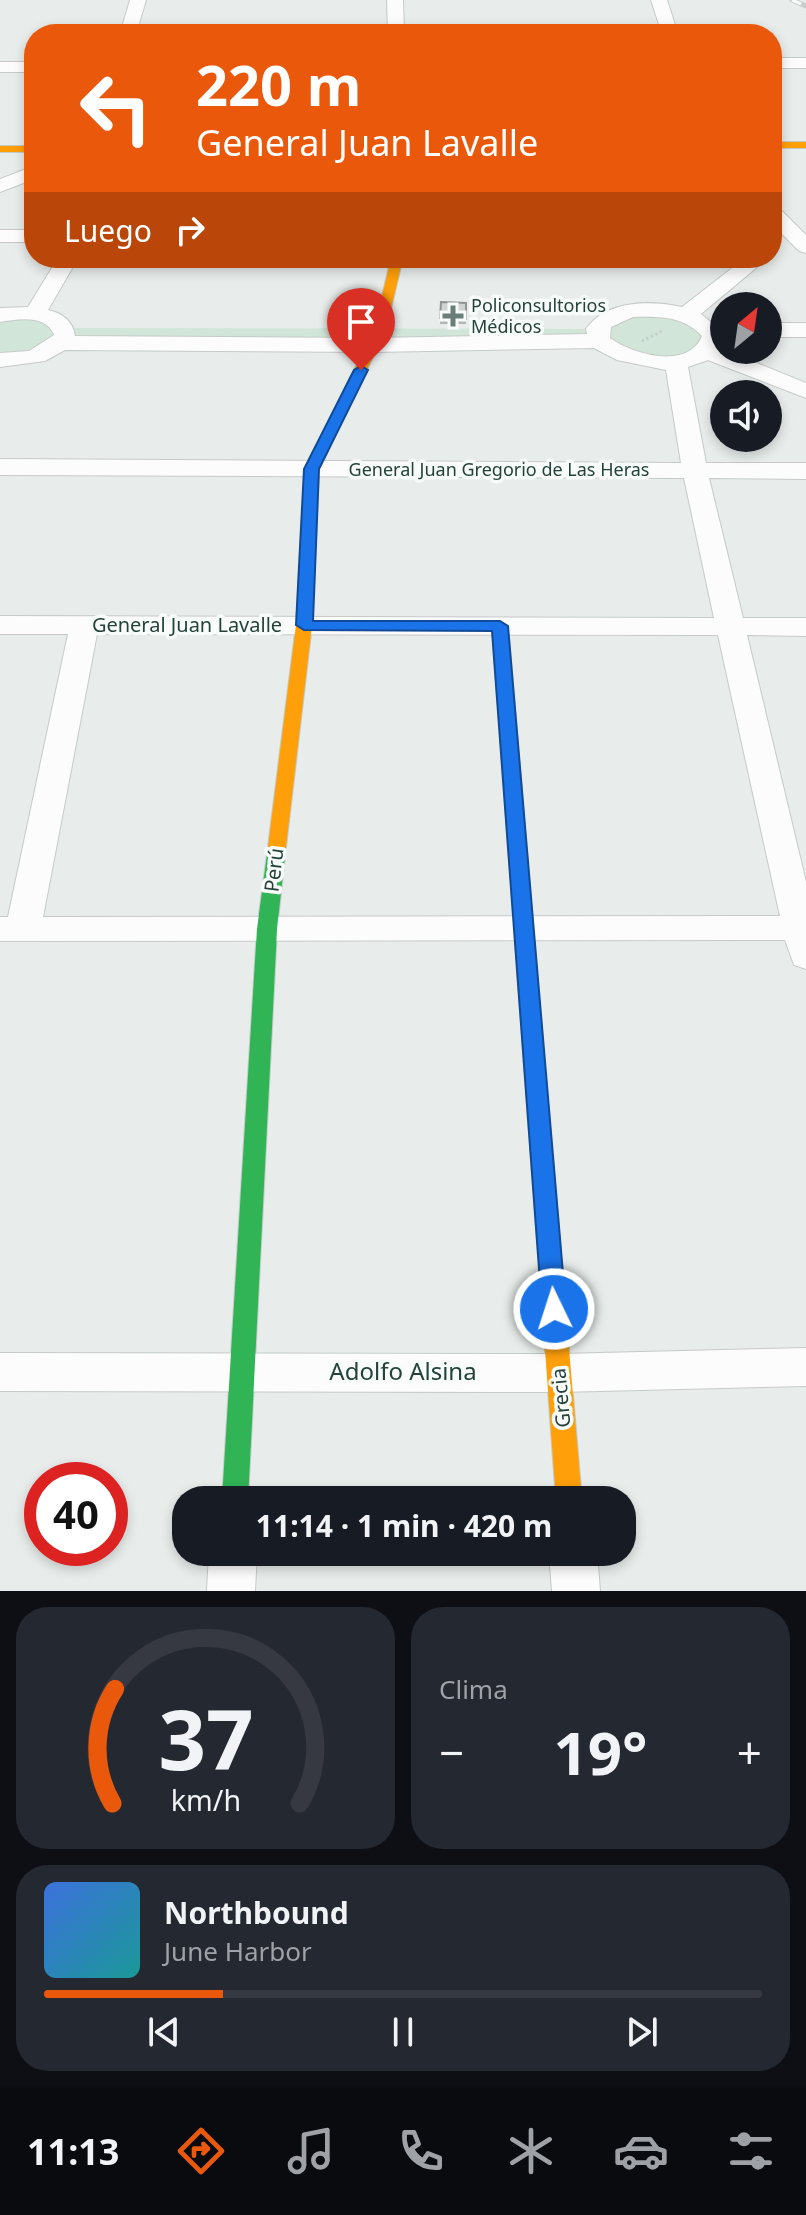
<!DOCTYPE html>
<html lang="es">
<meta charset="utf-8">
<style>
body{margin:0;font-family:"Noto Sans",sans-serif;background:#242831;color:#f1f3f6;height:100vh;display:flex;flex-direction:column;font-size:30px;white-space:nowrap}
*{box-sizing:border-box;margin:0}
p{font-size:26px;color:#9ea1a6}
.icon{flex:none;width:44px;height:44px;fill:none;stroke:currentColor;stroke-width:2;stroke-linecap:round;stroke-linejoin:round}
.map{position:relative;height:1591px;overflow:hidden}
.side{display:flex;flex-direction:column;gap:16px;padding:16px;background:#0d0f14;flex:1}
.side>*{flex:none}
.top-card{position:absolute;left:24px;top:24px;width:758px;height:244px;border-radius:32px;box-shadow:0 4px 12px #0003;background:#ea580c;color:#fff;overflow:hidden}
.needle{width:52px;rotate:29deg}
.fabs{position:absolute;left:710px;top:292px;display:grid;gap:16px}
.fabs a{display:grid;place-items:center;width:72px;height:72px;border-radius:50%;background:#171b24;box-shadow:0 4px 12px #0003;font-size:40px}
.speed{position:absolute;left:24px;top:1462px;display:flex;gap:16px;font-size:40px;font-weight:700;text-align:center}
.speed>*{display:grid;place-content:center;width:104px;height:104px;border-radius:50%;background:#171b24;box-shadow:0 4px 12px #0003;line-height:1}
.speed .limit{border:12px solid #d22;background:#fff;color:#111}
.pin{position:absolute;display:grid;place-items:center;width:68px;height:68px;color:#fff;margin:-82px -34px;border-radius:50% 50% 50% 0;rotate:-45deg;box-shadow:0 0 8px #0007}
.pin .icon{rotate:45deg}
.me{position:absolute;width:88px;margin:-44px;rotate:356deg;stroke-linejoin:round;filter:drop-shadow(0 0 6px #0008)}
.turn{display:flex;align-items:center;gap:28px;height:168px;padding:0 40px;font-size:36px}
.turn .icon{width:104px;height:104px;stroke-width:2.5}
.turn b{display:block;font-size:56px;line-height:68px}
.then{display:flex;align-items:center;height:76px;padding:0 40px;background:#0003;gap:16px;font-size:30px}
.big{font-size:60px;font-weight:700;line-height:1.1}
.side .tile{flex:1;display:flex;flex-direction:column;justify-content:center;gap:12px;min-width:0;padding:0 28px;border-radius:32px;background:#242831}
.side .dial{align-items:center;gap:0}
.dial svg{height:208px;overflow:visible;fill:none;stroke:#363941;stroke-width:7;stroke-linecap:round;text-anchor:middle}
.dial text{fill:#f1f3f6;stroke:none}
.song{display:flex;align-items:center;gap:24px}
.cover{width:96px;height:96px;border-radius:12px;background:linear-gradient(135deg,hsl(220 70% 55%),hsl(180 70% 35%))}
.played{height:8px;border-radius:4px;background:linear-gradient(90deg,#ea580c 25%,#363941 25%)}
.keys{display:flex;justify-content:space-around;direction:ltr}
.heat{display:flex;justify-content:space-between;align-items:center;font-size:44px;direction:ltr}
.side .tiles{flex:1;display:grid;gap:16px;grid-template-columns:1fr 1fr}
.tile:last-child{grid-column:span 2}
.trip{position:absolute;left:172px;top:1486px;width:464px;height:80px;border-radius:32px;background:#171b24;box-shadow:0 4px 12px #0003;font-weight:700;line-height:80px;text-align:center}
.dock{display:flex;height:128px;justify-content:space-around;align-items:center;background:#090b0e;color:#9ea1a6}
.dock .icon{width:56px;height:56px}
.dock .selected{color:#ea580c}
.dock b{font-size:36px;color:#f1f3f6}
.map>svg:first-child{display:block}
</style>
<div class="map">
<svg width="806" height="1591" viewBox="0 0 806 1591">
<rect width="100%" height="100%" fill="#e8edeb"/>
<!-- green -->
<g fill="#d1e6d8">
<polygon points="629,315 677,316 704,335 689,355 658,359 612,347 606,326"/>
<polygon points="27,317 49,323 56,334 36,351 0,355 0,319"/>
<polygon points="64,328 597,329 597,335 61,343"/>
</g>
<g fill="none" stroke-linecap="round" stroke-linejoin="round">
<defs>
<g id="street">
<polygon points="130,0 146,0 136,34 120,34"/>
<polygon points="387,0 403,0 404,34 388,34"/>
<polygon points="651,0 667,0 678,34 662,34"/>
<rect x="772" y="58" width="34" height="10"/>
<rect x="0" y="62" width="34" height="10"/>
<polygon points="34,166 34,179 0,192 0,179"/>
<polygon points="772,206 779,208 806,235 806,253 799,251 772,224"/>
<rect x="0" y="230" width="34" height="12"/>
<path d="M58,258H78L48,310C62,313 73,321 75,336L373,338L587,334L586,329C606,300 651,300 682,307L745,258H768L701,314L724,333L720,348L806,383V398L708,360L688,367L706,463H806V479L709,478L743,618H806V636L747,635L806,882V969L794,965L785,940L0,941V917H8L68,634H0V616L714,618L684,478L0,475V459L681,463L666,370L617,360L594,348L373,352L65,350L45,361L0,367V353L29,351L54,335C46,314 18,319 0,322V308L28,307ZM633,317C658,316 684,316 702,336C688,370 634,355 610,338L611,327ZM97,634L718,635L780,916L43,917Z"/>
<rect x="768" y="323" width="38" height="14"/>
<polygon points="806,1348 806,1386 559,1392 0,1391 0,1353 559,1354"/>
<polygon points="209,1552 257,1552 255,1591 207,1591"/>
<polygon points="549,1552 597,1552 600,1591 552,1591"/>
</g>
<g id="fast">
<polygon points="500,621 508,626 541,1022 538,1027 524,1027 521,1022 492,626"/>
<polygon points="277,841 286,847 277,929 248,1500 222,1500 257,929 268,847"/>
</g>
<g id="slow">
<rect x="772" y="142" width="34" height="6"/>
<rect x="0" y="146" width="34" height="6"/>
<polygon points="391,258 403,258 386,330 319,469 312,625 286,847 277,853 268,847 296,625 305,469 374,330"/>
<polygon points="531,1014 538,1017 541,1022 582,1500 556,1500 521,1022 524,1017"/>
</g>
</defs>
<!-- street casing -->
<use href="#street" stroke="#c5cac8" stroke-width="2"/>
<!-- fast casing -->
<use href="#fast" stroke="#c3cbc8" stroke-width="2"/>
<!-- slow casing -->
<use href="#slow" stroke="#c3cbc8" stroke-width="2"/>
<!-- path -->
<polyline stroke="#c3ccca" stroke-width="3" stroke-dasharray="2 3" stroke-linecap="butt" points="642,341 662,331"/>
<!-- street -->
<use href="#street" fill="#fcfcfc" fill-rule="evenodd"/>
<!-- fast -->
<use href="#fast" fill="#30b455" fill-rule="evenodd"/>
<!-- slow -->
<use href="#slow" fill="#ff9f0a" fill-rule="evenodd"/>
<defs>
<polyline id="rail" points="792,0 806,6"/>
</defs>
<!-- rail casing -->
<use href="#rail" stroke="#c9cdcc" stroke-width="5"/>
<!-- rail -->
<use href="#rail" stroke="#f7fbf9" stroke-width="3" stroke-dasharray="10" stroke-linecap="butt"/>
</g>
<!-- wall -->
<polygon fill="#b2b6b5" points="466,303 466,324 440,324 440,318"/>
<!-- building -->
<polygon fill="#cfd4d2" stroke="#919493" stroke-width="2" points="441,302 466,303 466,319 440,318"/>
<!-- route -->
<polygon fill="#1a73e8" stroke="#114b97" stroke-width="2" points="361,366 368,370 319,469 313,621 500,621 508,626 566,1309 563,1317 554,1320 545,1317 542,1309 492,631 304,630 296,625 304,469 354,370"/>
<!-- markers -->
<path fill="#697e78" stroke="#f7fbf9" stroke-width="3" d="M449 304h8v8h8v8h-8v8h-8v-8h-8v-8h8z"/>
<g text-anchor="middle" stroke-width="7" stroke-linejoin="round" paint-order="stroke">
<!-- far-poi labels -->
<g font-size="18" fill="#24423a" stroke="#f7fbf9" text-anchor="start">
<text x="471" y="312">Policonsultorios<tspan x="471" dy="21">Médicos</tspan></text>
</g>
<!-- far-street labels -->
<g font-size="18" fill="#24423a" stroke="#f7fbf9">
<text x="499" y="476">General Juan Gregorio de Las Heras</text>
</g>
<!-- street labels -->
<g font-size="20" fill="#24423a" stroke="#f7fbf9">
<text x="187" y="632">General Juan Lavalle</text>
<text transform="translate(274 870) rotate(-83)" y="7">Perú</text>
<text transform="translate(561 1398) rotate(-95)" y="7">Grecia</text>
</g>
<!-- near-street labels -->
<g font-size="24" fill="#24423a" stroke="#f7fbf9">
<text x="403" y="1380">Adolfo Alsina</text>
</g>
</g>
</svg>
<div class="fabs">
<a><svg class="needle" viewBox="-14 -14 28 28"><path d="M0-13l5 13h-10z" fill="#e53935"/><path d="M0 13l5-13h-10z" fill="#9ea1a6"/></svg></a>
<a><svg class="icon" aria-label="sound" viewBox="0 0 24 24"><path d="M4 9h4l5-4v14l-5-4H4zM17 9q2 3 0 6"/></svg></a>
</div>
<div class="speed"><div class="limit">40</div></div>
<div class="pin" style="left:361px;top:370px;background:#d93025"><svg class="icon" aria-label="arrive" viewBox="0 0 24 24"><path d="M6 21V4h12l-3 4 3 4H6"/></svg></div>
<svg class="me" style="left:554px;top:1309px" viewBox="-20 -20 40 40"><circle r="17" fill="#1a73e8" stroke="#fff" stroke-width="3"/><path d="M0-11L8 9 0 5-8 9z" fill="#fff"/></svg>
<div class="trip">11:14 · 1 min · 420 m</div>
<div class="top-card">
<div class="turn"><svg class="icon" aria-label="left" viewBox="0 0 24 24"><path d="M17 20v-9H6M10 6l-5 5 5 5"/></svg><div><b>220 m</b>General Juan Lavalle</div></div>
<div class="then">Luego<svg class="icon" aria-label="right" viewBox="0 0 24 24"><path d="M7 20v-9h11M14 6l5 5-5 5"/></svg></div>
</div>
</div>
<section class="side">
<div class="tiles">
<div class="tile dial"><svg viewBox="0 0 100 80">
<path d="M14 69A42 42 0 1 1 86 69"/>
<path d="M14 69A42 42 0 0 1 15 25" stroke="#ea580c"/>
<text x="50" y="56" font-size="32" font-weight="700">37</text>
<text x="50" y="72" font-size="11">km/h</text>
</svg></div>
<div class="tile"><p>Clima</p>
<div class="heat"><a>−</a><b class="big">19°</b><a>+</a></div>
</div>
<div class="tile">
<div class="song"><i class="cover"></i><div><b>Northbound</b><p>June Harbor</p></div></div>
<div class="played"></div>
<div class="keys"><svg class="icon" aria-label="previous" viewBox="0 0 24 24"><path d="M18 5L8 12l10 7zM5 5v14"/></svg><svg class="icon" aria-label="pause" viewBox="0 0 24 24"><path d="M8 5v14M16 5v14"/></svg><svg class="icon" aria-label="next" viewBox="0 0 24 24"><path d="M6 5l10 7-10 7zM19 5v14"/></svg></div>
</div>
</div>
</section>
<nav class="dock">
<b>11:13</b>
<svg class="icon selected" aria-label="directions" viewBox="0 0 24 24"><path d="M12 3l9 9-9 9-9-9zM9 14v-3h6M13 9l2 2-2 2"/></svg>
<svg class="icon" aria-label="music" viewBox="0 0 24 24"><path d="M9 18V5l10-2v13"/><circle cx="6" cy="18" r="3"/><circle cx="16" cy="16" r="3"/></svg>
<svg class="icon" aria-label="phone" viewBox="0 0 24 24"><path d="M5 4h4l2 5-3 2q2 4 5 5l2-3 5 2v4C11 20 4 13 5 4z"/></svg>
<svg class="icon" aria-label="climate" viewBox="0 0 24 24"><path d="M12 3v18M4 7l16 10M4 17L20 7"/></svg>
<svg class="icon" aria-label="car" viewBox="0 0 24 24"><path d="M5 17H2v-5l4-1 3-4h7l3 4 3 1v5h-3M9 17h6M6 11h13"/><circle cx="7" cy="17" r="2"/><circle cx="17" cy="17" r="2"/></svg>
<svg class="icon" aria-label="filters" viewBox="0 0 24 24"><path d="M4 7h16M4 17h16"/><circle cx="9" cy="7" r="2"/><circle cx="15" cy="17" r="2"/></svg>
</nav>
